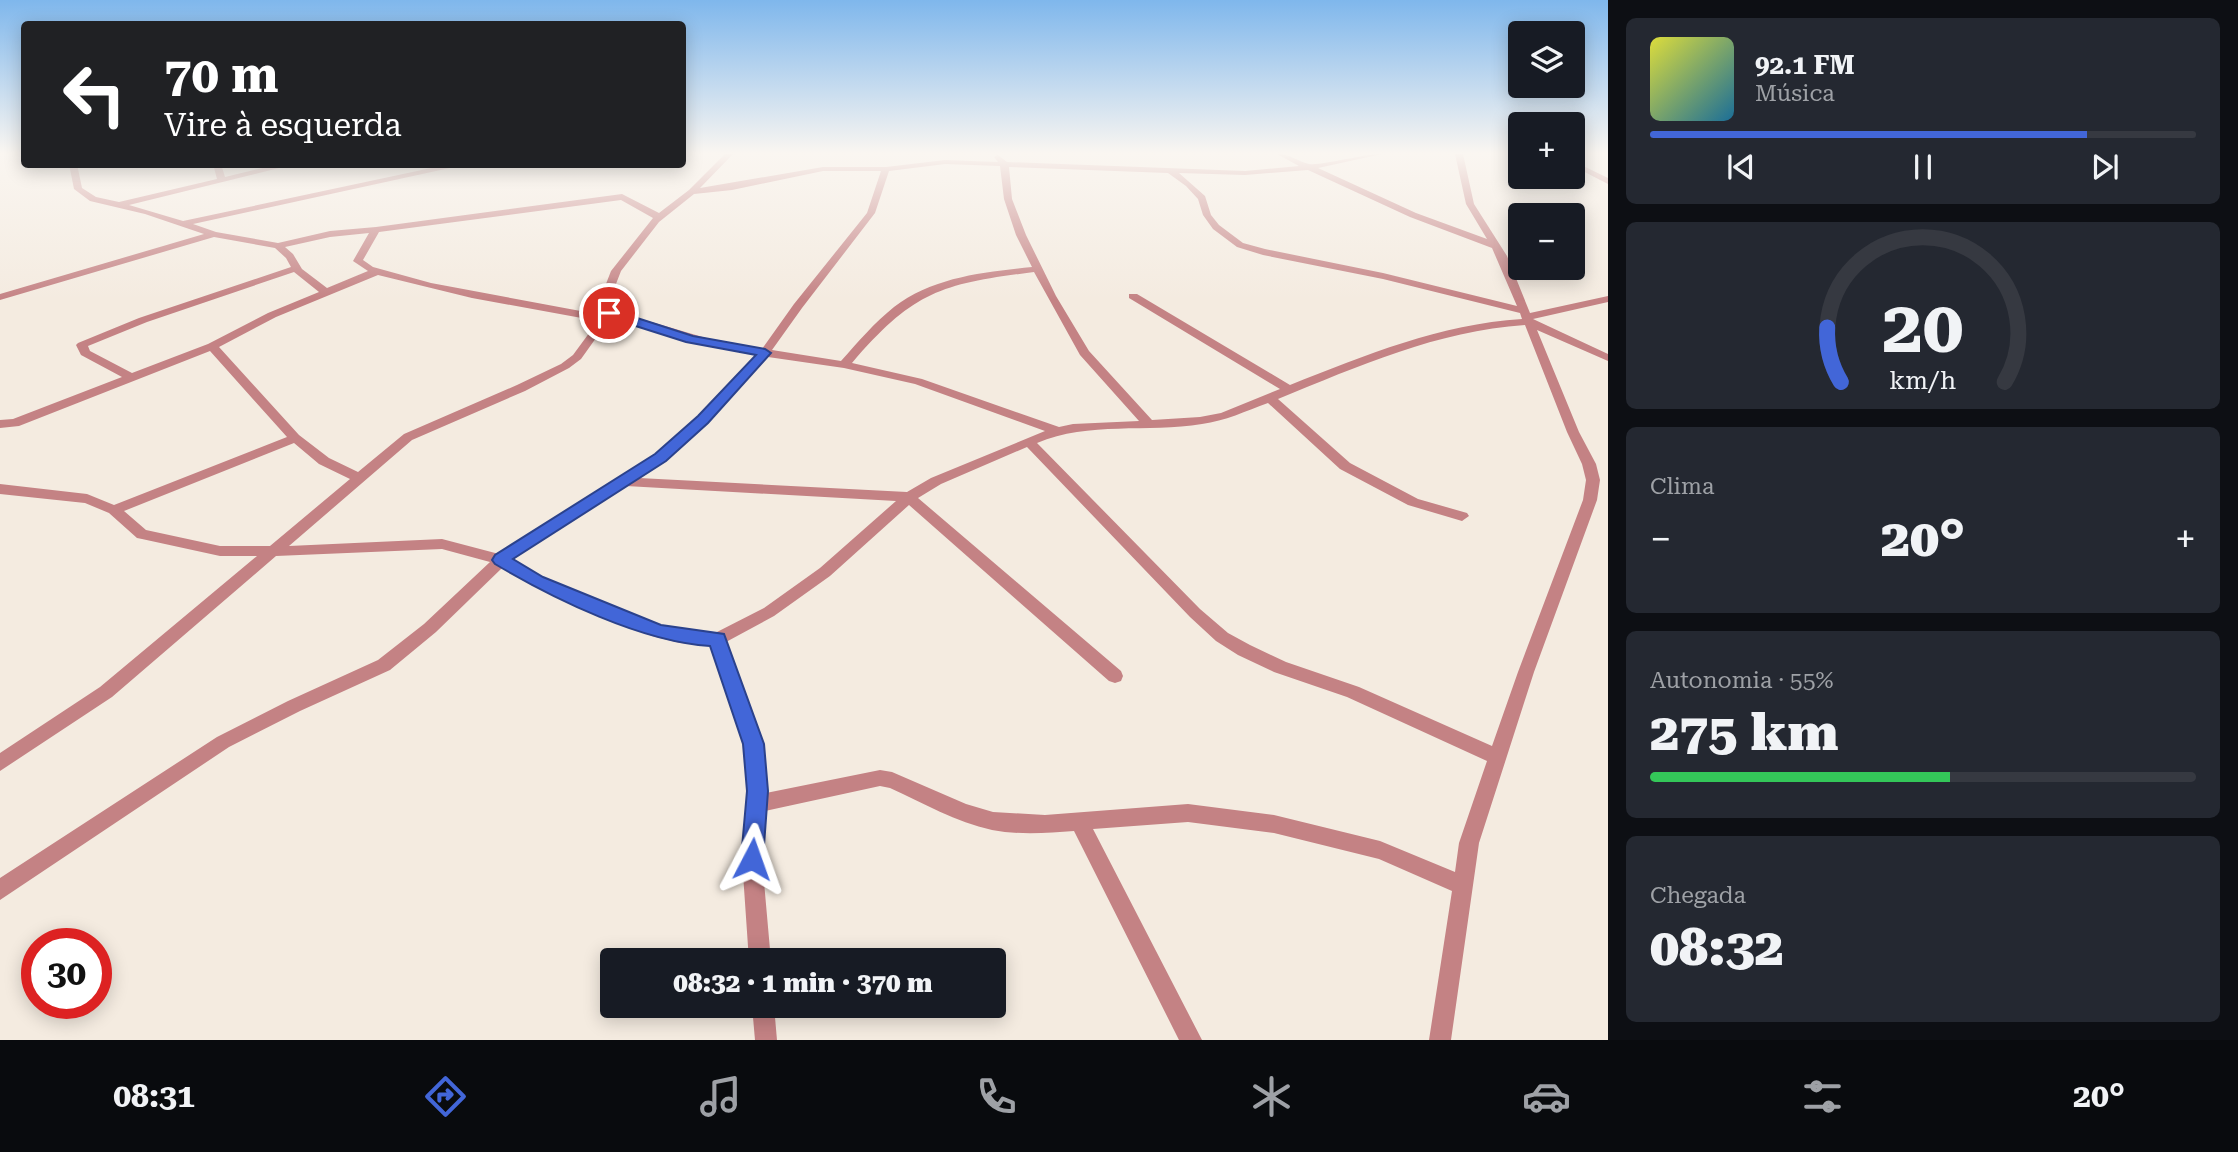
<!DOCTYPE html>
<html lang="pt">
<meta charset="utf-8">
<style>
body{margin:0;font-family:"Roboto Serif",serif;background:#242831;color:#f1f3f6;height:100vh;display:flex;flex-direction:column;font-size:26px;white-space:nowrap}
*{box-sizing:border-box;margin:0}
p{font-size:23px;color:#9ea1a6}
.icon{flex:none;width:38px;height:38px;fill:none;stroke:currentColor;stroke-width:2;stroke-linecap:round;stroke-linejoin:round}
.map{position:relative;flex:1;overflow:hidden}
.side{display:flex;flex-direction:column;gap:18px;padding:18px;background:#0d0f14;width:630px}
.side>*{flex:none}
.guide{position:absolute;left:21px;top:21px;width:665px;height:147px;border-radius:7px;box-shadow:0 4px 18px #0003;background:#202124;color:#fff;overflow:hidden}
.tools{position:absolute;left:1508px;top:21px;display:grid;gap:14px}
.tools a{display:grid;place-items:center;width:77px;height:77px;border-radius:7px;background:#171b24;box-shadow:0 4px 18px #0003;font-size:35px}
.speed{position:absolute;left:21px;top:928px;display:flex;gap:14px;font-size:35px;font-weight:700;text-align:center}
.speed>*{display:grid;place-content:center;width:91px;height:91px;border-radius:50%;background:#171b24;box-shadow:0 4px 18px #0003;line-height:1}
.speed .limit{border:10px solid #d22;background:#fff;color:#111}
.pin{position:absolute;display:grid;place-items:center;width:60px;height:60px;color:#fff;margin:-30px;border:4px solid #fff;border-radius:50%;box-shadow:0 2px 7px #0007}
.me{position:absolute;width:77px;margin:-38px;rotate:4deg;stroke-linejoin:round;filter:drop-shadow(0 0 5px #0008)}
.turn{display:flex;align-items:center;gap:24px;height:147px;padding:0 28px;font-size:32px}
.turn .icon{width:91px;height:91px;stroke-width:2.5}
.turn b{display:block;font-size:49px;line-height:60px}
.big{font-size:52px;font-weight:800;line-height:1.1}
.side .card{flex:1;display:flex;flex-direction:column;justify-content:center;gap:10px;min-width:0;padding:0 24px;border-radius:10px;background:#242831}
.side .dial{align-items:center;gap:0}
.dial svg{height:182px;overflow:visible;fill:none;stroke:#363941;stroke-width:7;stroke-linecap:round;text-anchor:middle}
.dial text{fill:#f1f3f6;stroke:none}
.song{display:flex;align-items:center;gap:21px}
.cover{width:84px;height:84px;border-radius:10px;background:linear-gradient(135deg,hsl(60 70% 55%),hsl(200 70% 35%))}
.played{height:7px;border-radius:4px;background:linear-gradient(90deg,#4266d8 80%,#363941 80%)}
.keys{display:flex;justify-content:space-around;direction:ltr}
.heat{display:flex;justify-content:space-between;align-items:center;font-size:38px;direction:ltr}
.charge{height:10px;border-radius:5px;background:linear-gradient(90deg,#34c759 55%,#363941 0)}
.trip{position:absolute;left:600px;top:948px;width:406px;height:70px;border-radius:7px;background:#171b24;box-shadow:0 4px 18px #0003;font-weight:800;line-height:70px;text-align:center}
.tabs{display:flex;height:112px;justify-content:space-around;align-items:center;background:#090b0e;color:#9ea1a6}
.tabs .icon{width:49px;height:49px}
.tabs .on{color:#4266d8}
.tabs b{font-size:32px;color:#f1f3f6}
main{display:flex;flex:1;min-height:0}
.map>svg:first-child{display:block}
</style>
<main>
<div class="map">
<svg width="1608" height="1040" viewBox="0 0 1608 1040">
<rect width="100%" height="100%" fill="#f4ebe0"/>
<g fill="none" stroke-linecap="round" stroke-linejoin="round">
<!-- street -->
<g fill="#c48284" fill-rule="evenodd">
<path d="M725,154H733L700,188L823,167H886L945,160L998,162L994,157L998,155L1007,162L1245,171L1299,166L1277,154C1290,154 1297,161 1309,164C1321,166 1363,154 1382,154L1318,168L1416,213L1487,239L1466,204L1455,154H1463L1474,204L1507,256L1530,313L1608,296V302L1533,319L1608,354V361L1537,330L1579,432L1596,464L1600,480L1597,500L1534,672L1479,843L1451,1040H1429L1452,891L1379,859L1274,833L1188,822L1093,829L1202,1040H1179L1074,831C1048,833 1018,835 992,830C956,822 923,803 890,788L880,786L765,811L762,859L771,961H749L742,859L748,791L745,744L711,645L680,643L652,636L532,585L502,568L436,632L390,670L300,711L229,747L0,900V878L217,737L288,701L378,660L424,624L490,562L442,549L276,556L112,697L0,771V753L100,687L257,556H220L142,539L137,538L109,513L85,503L0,494V484L87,494L114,505L287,437L210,351L19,426L0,428V420L13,419L122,377L81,355L76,345L78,343L139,318L291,267L286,258L275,248L214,237L0,300V294L204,234L145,214L90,201L74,189L69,164H77L82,188L96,197L119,202L217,179L213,164H221L225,177L279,164H295L129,205L183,221L450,164H468L193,224L216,232L278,243L330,231L376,227L622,194L659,213L689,190ZM945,164L1000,166L1004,199L1016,235L1032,267C984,272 933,277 894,307C874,323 858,342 841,361L772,350L802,308L875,213L889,171ZM1009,167L1168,173L1186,186L1198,199L1203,215L1213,229L1237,247L1263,255L1383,279L1520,313L1522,319C1440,324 1366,355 1290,385L1137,294H1129V298L1280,389L1221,413L1200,417L1152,420L1089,351L1056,296L1026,235L1012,199ZM1308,170L1410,217L1492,248L1517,306L1383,273L1265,249L1243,243L1219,225L1211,215L1205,196L1179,173L1245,175ZM823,171H881L867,213L794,304L762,349L723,343L614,311V289L621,271L659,222L694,194L732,190ZM621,200L653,218L611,271L604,289L602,315L431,283L373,267L363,260L379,232ZM369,233L353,261L368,271L327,288L302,269L293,254L285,247L330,237ZM294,272L319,292L268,313L208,344L132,373L90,351L88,346L147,322ZM1034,272L1080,355L1139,421L1073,424L1059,427L922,379L852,363C914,291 941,284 1034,272ZM378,275L472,298L598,321L573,355L561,364L517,385L404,434L358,472L329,458L299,435L219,347L276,317ZM611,317L718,348L757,355L699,416L656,455L499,554L442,539L289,546L412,440L525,391L569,368L581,359ZM1525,325L1567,432L1582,464L1586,480L1583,500L1518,672L1492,746L1359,687L1286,662L1250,645L1228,633L1200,609L1037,443C1089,421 1147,433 1202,424C1225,421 1246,411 1268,403L1340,469L1408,505L1462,521L1469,516L1467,513L1418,499L1350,463L1278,399C1359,366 1437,331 1525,325ZM768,357L844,368L915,384L1045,431L931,478L907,492L639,478C689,446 727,400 768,357ZM294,443L319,464L350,479L270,546H220L146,530L124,511ZM1027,447L1190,617L1216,641L1238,655L1274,672L1347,697L1487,761L1459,843L1455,872L1380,841L1274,815L1188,804L1045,815L993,812L966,804L892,772L880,770L766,793L763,744L726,642L774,616L830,576L909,505L1109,681L1115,683L1121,681L1123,676L1121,671L918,498L941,484ZM626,486L896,501L820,568L764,608L715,633L680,631L661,626L542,577L512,560Z"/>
<polygon points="1573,161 1608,178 1608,184 1573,166"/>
<polygon points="752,1006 774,1006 777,1040 755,1040"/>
</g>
</g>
<!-- sky -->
<linearGradient id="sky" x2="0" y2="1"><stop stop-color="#7fb7ec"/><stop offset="0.51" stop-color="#faf6f1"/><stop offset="1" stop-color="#faf6f1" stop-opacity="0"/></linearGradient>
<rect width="1608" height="300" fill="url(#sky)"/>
<!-- route -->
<path fill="#4266d8" stroke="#2b428c" stroke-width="2" d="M609,309L693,336L765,349L771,353L708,423L666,461L513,559L543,577L661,625L724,634L764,744L768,791L763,859L760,867L752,870L744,867L741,859L747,791L743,744L710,646C642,642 554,599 495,564L492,560L495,555L655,454L698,416L756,355L686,342L604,316V311Z"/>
</svg>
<div class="tools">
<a><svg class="icon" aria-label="layers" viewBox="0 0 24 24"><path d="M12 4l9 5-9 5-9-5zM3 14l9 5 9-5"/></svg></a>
<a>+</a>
<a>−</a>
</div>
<div class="speed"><div class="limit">30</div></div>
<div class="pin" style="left:609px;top:313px;background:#d93025"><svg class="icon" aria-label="arrive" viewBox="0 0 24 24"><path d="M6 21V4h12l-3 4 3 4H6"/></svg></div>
<svg class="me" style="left:752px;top:859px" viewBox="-20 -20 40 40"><path d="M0-17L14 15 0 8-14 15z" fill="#4266d8" stroke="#fff" stroke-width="4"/></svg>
<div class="trip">08:32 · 1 min · 370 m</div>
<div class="guide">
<div class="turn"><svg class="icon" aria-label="left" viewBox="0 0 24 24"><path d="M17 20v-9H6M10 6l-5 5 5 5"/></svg><div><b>70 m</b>Vire à esquerda</div></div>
</div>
</div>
<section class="side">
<div class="card">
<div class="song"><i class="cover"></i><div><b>92.1 FM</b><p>Música</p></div></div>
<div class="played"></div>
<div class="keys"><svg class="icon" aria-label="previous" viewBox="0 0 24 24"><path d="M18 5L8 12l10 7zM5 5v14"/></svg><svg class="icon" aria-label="pause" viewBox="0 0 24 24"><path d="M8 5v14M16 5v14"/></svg><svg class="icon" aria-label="next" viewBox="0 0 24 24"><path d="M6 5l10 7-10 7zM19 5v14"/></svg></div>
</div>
<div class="card dial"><svg viewBox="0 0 100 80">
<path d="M14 69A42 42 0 1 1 86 69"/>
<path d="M14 69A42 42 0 0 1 8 45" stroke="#4266d8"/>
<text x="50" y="56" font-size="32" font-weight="700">20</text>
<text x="50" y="72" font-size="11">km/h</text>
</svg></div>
<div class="card"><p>Clima</p>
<div class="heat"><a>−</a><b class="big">20°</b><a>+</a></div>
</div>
<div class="card"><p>Autonomia · 55%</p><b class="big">275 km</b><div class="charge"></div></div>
<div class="card"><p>Chegada</p><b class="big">08:32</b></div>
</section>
</main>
<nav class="tabs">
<b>08:31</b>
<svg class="icon on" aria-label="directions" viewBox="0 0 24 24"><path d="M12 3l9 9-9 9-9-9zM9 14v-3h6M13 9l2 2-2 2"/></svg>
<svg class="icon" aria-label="music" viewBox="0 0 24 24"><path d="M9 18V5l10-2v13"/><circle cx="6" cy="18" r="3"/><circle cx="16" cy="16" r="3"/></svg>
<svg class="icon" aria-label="phone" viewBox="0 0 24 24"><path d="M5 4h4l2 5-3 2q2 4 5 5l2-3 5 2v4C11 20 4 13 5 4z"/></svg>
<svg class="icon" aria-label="climate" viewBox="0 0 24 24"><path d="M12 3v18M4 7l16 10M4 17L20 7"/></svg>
<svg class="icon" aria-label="car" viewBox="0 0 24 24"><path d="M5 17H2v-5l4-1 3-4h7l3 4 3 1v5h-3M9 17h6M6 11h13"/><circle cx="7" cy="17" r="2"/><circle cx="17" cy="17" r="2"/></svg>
<svg class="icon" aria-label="filters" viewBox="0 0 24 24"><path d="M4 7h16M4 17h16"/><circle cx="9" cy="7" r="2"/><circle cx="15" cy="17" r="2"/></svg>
<b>20°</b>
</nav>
